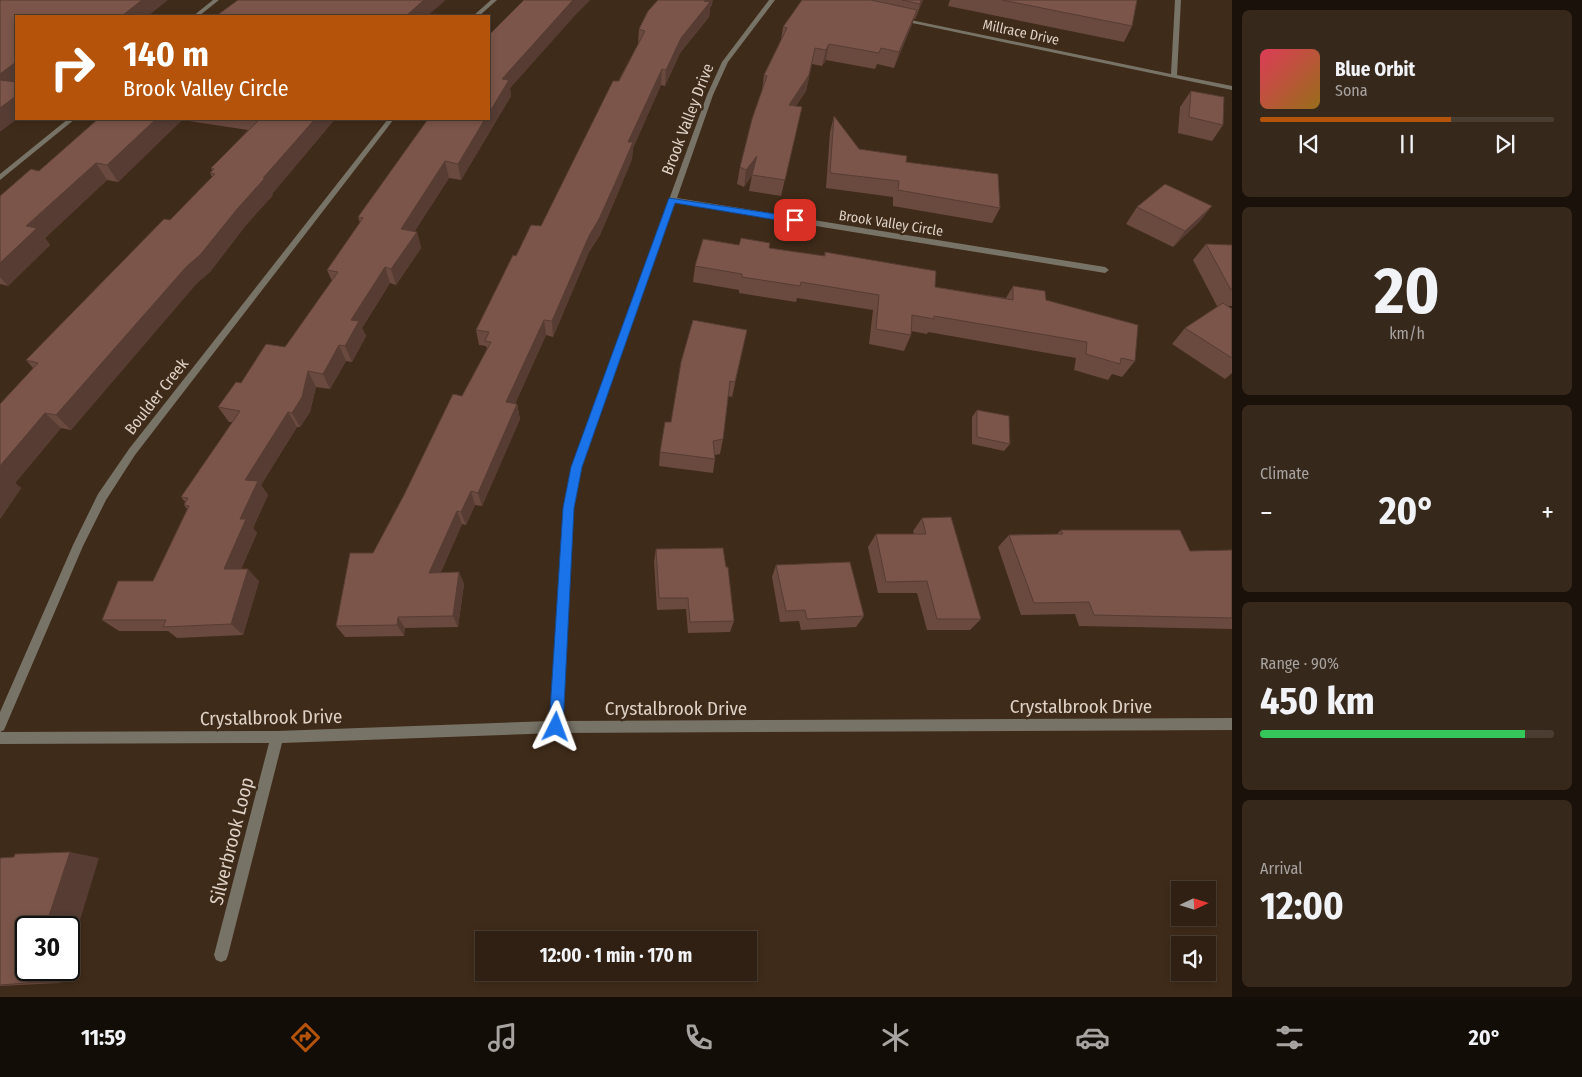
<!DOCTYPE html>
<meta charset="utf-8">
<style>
body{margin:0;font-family:"Fira Sans Condensed",sans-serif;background:#37281c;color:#f1f3f6;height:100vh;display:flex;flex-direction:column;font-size:19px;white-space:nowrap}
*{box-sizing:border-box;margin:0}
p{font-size:16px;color:#a7a3a0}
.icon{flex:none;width:28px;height:28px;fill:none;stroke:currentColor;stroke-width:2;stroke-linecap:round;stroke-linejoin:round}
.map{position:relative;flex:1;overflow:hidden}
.panel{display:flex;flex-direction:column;gap:10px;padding:10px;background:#1a120a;width:350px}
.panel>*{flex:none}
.guide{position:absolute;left:15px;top:15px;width:475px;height:105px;border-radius:0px;box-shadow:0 2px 8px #0003,0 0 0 1px #4a3e33;background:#b45309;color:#fff;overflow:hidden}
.needle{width:32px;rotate:86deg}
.tools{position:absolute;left:1171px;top:881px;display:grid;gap:10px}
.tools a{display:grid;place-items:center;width:45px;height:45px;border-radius:0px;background:#2f2013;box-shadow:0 2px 8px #0003,0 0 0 1px #4a3e33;font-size:25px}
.speed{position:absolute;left:15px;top:916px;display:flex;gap:10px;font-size:25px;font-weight:700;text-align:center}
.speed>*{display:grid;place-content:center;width:65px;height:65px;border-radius:50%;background:#2f2013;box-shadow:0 2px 8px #0003,0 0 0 1px #4a3e33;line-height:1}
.speed .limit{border:2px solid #111;border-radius:8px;background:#fff;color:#111}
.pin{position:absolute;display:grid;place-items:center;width:42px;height:42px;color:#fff;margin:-21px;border-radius:10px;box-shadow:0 2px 8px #0006}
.me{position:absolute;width:55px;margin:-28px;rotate:3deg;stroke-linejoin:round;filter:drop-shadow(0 0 4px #0008)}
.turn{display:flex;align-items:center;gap:18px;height:105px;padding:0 25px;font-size:22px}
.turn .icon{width:65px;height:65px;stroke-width:2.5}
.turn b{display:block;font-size:35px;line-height:42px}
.big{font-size:38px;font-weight:700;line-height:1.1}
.panel .card{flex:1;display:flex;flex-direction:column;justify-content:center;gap:8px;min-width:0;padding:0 18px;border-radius:8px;background:#37281c}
.panel .dial{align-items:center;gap:0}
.dial b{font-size:65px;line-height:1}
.song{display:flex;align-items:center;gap:15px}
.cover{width:60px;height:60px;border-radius:8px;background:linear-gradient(135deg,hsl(350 70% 55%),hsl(40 70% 35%))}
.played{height:5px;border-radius:2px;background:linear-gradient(90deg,#b45309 65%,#4a3e33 65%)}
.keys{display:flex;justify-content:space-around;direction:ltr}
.heat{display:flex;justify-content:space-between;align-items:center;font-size:28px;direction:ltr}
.charge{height:8px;border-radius:4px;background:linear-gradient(90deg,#34c759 90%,#4a3e33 0)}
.trip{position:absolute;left:475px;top:931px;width:282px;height:50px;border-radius:0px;background:#2f2013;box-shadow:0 2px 8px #0003,0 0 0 1px #4a3e33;font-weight:700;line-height:50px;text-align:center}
.dock{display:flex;height:80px;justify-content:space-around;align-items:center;background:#130d08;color:#a7a3a0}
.dock .icon{width:35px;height:35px}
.dock .on{color:#b45309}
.dock b{font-size:22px;color:#f1f3f6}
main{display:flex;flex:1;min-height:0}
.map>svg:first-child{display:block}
</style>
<main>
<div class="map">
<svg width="1232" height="997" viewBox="0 0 1232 997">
<rect width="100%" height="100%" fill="#3f2b19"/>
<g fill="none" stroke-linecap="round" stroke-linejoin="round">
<!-- minor -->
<g fill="#787367" fill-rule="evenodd">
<polygon points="213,0 219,0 199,16 193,16"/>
<polygon points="491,0 497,0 479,16 473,16"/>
<polygon points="769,0 775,0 728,62 713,95 677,198 1105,267 1109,270 1105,273 675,203 582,467 574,508 562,721 1232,718 1232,730 556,733 282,743 228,955 226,960 221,962 216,960 214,955 269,743 0,744 0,712 73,545 98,494 129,449 388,119 394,119 135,455 106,500 83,546 4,730 0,732 277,731 550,721 564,508 572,467 707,95 722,62"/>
<polygon points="1175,0 1181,0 1177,75 1232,86 1232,90 898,20 901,18 1171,74"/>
<polygon points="68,119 75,119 0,180 0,174"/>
</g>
</g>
<!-- wall -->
<g fill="#6a493f">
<polygon points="524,0 590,0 576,14 510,88 511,96 461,180 449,178 414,232 417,232 421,248 396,285 390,283 362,328 366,336 352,362 346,361 330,389 316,387 310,412 300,427 297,427 261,485 268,495 253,528 257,533 241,569 259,581 243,635 177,638 168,631 119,631 102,620 153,581 187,509 184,505 185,502 181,497 233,422 229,422 218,407 241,383 285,347 290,340 332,281 327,270 360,223 358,217"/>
<polygon points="802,0 923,0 915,19 914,19 894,68 877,64 875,69 826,60 822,66 812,64 806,91 796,106 802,107 781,196 749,191 752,175 744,187 737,184 740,167 762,91 764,75 781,40 783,27"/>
<polygon points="950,0 1137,0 1132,26 1124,42 948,6"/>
<polygon points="712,5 710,8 709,17 680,53 665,86 661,85 633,148 632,159 617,195 600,235 589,252 553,337 546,335 515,404 517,404 520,419 482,506 475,505 466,525 462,524 441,572 459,572 464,584 458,627 405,628 404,636 345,637 336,626 373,553 462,396 487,349 486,346 479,345 476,330 516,256 541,226 638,44 639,29"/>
<polygon points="1191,91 1223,125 1212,141 1178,133 1180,107"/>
<polygon points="834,116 859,149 906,162 1000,208 992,223 893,206 893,197 826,188 830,132"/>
<polygon points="98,119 335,119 272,194 273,195 246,225 210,272 197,283 71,430 61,428 15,483 21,488 0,519 33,368 26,360 170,220 212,177 210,173 212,170 211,168 248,130 182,120 118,182 107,180 45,238 50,245 8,286 0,284 0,196 39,171"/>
<polygon points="1212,206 1199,222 1173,247 1126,224 1137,207"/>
<polygon points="1206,244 1232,245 1232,306 1228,306 1232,309 1232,373 1225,379 1172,344 1185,328 1218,306 1217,306 1193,260"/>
<polygon points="769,248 824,256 825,252 935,287 1006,298 1013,286 1046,300 1135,361 1122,377 1112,374 1108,380 1074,370 1076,358 928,332 927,334 911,331 911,335 904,351 869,344 873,310 797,298 796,302 739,293 739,290 693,282 695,266"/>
<polygon points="747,330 732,397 728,396 723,439 720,454 715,455 715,459 713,473 659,466 660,452 671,422"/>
<polygon points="977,410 1010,444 1004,451 972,444 972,417"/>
<polygon points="922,518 981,619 970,630 927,630 917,593 878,593 868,547 876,534 914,534 913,531"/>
<polygon points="1061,530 1190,551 1232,550 1232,629 1079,626 1075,614 1021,615 998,547 1009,535 1057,534"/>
<polygon points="656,549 726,567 734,621 730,632 688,633 686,609 657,610 654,561"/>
<polygon points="776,565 864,616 856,627 801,630 799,621 780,622 772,577"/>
<polygon points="0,858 99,858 26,970 64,970 60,983 0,986"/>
</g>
<!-- shaded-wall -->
<g fill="#563c33">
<polygon points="142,0 168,0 148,16 122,16"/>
<polygon points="424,0 446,0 427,16 406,16"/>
<polygon points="573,0 590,0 576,14 510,88 511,96 461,180 458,164 485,119 489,119 489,113 502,79"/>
<polygon points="705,0 713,0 712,5 710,8 709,17 680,53 665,86 666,70 681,38"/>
<polygon points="921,0 923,0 915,19 920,4"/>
<polygon points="917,10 912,25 894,68 899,52"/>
<polygon points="829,44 826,60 822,66 826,50"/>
<polygon points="815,48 806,91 786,121 789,105"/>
<polygon points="16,62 16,86 0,88 0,74"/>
<polygon points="662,69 661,85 633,148 632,159 600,235 589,252 553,337 552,321 589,236 628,142"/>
<polygon points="16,96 16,119 17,119 0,132 0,108"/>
<polygon points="156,119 181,119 182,120 118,182 107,165"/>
<polygon points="315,119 335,119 272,194 273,195 246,225 210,272 197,283 71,430 56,415"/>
<polygon points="757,156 754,172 744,187 746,170"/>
<polygon points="445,161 449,178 406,245 401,229"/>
<polygon points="96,163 107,180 45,238 50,245 8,286 0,277 0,263 26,226"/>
<polygon points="1212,206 1199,222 1173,247 1185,231"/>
<polygon points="417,232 421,248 396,285 391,269"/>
<polygon points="385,267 390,283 362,328 366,336 352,362 345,346 351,320"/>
<polygon points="544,320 546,335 509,417 506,402"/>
<polygon points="339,345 346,361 330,389 323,374"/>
<polygon points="308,371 316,387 310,412 300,427 292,413"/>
<polygon points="517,404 520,419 482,506 478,493"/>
<polygon points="288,412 297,427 261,485 268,495 253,528 257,533 236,581 224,569 240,519 245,480"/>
<polygon points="45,413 61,428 15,483 21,488 0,519 0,466"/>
<polygon points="471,491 475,505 466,525 461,512"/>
<polygon points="457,511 462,524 435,585 429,573"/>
<polygon points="248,569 259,581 243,635 231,624"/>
<polygon points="459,572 464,584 458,627 453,616"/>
<polygon points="398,617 405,628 404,636 397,625"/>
<polygon points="70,852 99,858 69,956 69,928 45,928"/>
<polygon points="31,970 64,970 60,983 27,983"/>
</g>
<!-- building -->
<g fill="#7b5549" stroke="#563c33">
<polygon points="0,0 142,0 122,16 16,16 16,62 0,74"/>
<polygon points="238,0 424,0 406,16 216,16"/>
<polygon points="524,0 573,0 502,79 509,80 489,113 489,35"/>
<polygon points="658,0 705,0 704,1 710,2 681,38 666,70 662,69 628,142 633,142 617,179 599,219 589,236 552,321 544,320 506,402 517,404 478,493 471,491 461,512 457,511 429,573 459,572 453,616 398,617 397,625 336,626 350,553 373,553 404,495 453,394 462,396 491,342 485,341 489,332 476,330 513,255 516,256 531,225 541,226 613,81 619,81 645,31 639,29 648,11"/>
<polygon points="802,0 871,0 917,10 899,52 881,48 879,53 829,44 826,50 815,48 809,75 789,105 802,107 785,180 752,175 757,156 746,170 740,167 752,119 767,76 764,75 787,28 783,27"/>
<polygon points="902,0 921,0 920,4"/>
<polygon points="1002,0 1137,0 1132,26"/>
<polygon points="0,80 16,82 16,96 0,108"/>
<polygon points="1191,91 1224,97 1223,125 1189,117"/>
<polygon points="834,116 859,149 907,156 906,162 998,174 1000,208 898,190 899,181 830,173"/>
<polygon points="98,119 156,119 107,165 96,163 26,226 37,228 0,263 0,196 31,169 39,171"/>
<polygon points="260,119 315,119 263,178 265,178 238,208 200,255 187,266 56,415 45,413 0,466 0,404 38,363 26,360 164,219 170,220 215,174 210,173 214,169 211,168"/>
<polygon points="428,119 485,119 458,164 445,161 401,229 417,232 391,269 385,267 351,320 359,321 345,346 339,345 323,374 308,371 302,397 292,413 288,412 245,480 258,481 240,519 246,519 224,569 248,569 231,624 163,627 166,620 102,620 118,581 153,581 189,506 184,505 188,498 181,497 240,411 218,407 236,382 241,383 266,344 285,347 290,340 338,272 327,270 363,218 358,217"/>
<polygon points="1165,184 1212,206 1185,231 1137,207"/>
<polygon points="741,238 770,243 769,248 825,256 825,252 936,271 935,287 1013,300 1013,286 1045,291 1046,300 1138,325 1135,361 1121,358 1120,364 1086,354 1087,342 934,316 934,319 912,315 911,335 876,329 879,295 801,282 800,286 742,277 742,274 695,266 703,239 739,245"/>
<polygon points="1206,244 1232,245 1232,290 1231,290"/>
<polygon points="1223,303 1232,309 1232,358 1185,328"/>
<polygon points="693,320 747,330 735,382 730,381 723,439 713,441 715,459 660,452 665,422 671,422 681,362"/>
<polygon points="977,410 1009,416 1010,444 977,437"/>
<polygon points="951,517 981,619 937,619 927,581 886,582 876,534 926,534 922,518"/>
<polygon points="1061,530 1180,530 1190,551 1232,550 1232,618 1094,615 1089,602 1034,603 1009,535 1063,534"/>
<polygon points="723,548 726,567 728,567 734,621 690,622 688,598 659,598 656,549"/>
<polygon points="850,562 864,616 807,619 805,610 786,611 776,565"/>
<polygon points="70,852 45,928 26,928 26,970 31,970 27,983 0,985 0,858 14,857 15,854"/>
</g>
<!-- route -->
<polygon fill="#1a73e8" stroke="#114b97" points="669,198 795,217 799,220 795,223 675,203 582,467 574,508 563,727 561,732 556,734 551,732 549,727 563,508 571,467"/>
<g text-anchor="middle" stroke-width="5" stroke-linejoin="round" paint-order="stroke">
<!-- far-street labels -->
<g font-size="14" fill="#ded1c6" stroke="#3f2b19">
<text transform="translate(1021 32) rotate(12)" y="5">Millrace Drive</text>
<text transform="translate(891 223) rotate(9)" y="5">Brook Valley Circle</text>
</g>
<!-- street labels -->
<g font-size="16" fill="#ded1c6" stroke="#3f2b19">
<text transform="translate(687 119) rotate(-69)" y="6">Brook Valley Drive</text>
<text transform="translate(156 396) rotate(-52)" y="6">Boulder Creek</text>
</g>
<!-- near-street labels -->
<g font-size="19" fill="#ded1c6" stroke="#3f2b19">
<text x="1081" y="713">Crystalbrook Drive</text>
<text x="676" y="715">Crystalbrook Drive</text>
<text transform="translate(271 717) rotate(-1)" y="7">Crystalbrook Drive</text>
<text transform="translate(231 841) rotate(-76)" y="7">Silverbrook Loop</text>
</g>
</g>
</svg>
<div class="tools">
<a><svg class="needle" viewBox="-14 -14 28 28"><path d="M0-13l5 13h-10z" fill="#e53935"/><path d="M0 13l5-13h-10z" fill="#a7a3a0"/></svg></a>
<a><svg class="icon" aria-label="sound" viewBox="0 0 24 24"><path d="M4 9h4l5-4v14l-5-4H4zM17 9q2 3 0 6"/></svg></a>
</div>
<div class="speed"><div class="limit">30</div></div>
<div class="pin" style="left:795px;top:220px;background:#d93025"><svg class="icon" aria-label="arrive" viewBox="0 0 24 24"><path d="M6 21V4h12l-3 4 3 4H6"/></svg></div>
<svg class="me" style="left:556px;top:727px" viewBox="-20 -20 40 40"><path d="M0-17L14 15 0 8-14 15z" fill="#1a73e8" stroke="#fff" stroke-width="4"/></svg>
<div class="trip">12:00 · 1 min · 170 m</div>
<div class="guide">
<div class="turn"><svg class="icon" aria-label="right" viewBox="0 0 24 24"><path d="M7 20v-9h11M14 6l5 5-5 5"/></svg><div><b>140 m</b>Brook Valley Circle</div></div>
</div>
</div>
<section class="panel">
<div class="card">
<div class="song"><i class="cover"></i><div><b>Blue Orbit</b><p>Sona</p></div></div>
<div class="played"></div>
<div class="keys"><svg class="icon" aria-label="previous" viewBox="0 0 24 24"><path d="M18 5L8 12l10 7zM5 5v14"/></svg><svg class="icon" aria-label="pause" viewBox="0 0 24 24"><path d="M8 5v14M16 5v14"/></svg><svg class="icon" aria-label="next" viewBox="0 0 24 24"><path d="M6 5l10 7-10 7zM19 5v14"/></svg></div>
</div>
<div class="card dial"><b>20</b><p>km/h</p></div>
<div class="card"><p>Climate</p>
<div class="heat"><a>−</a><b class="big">20°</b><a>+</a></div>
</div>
<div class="card"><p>Range · 90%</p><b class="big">450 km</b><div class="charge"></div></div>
<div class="card"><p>Arrival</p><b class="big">12:00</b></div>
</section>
</main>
<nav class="dock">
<b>11:59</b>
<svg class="icon on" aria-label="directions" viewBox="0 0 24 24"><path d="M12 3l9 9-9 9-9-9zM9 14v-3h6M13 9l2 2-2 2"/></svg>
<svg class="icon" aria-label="music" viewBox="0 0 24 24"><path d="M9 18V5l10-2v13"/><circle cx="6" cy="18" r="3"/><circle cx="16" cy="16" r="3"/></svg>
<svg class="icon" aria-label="phone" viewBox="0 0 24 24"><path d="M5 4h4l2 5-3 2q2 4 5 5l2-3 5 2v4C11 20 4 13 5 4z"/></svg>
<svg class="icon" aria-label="climate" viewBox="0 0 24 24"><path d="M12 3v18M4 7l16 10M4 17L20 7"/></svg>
<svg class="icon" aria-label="car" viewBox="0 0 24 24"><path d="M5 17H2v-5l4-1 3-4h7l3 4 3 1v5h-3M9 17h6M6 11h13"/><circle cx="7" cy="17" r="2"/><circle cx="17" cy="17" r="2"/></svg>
<svg class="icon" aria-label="filters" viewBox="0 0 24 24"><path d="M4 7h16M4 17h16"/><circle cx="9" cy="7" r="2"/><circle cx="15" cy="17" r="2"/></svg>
<b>20°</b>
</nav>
